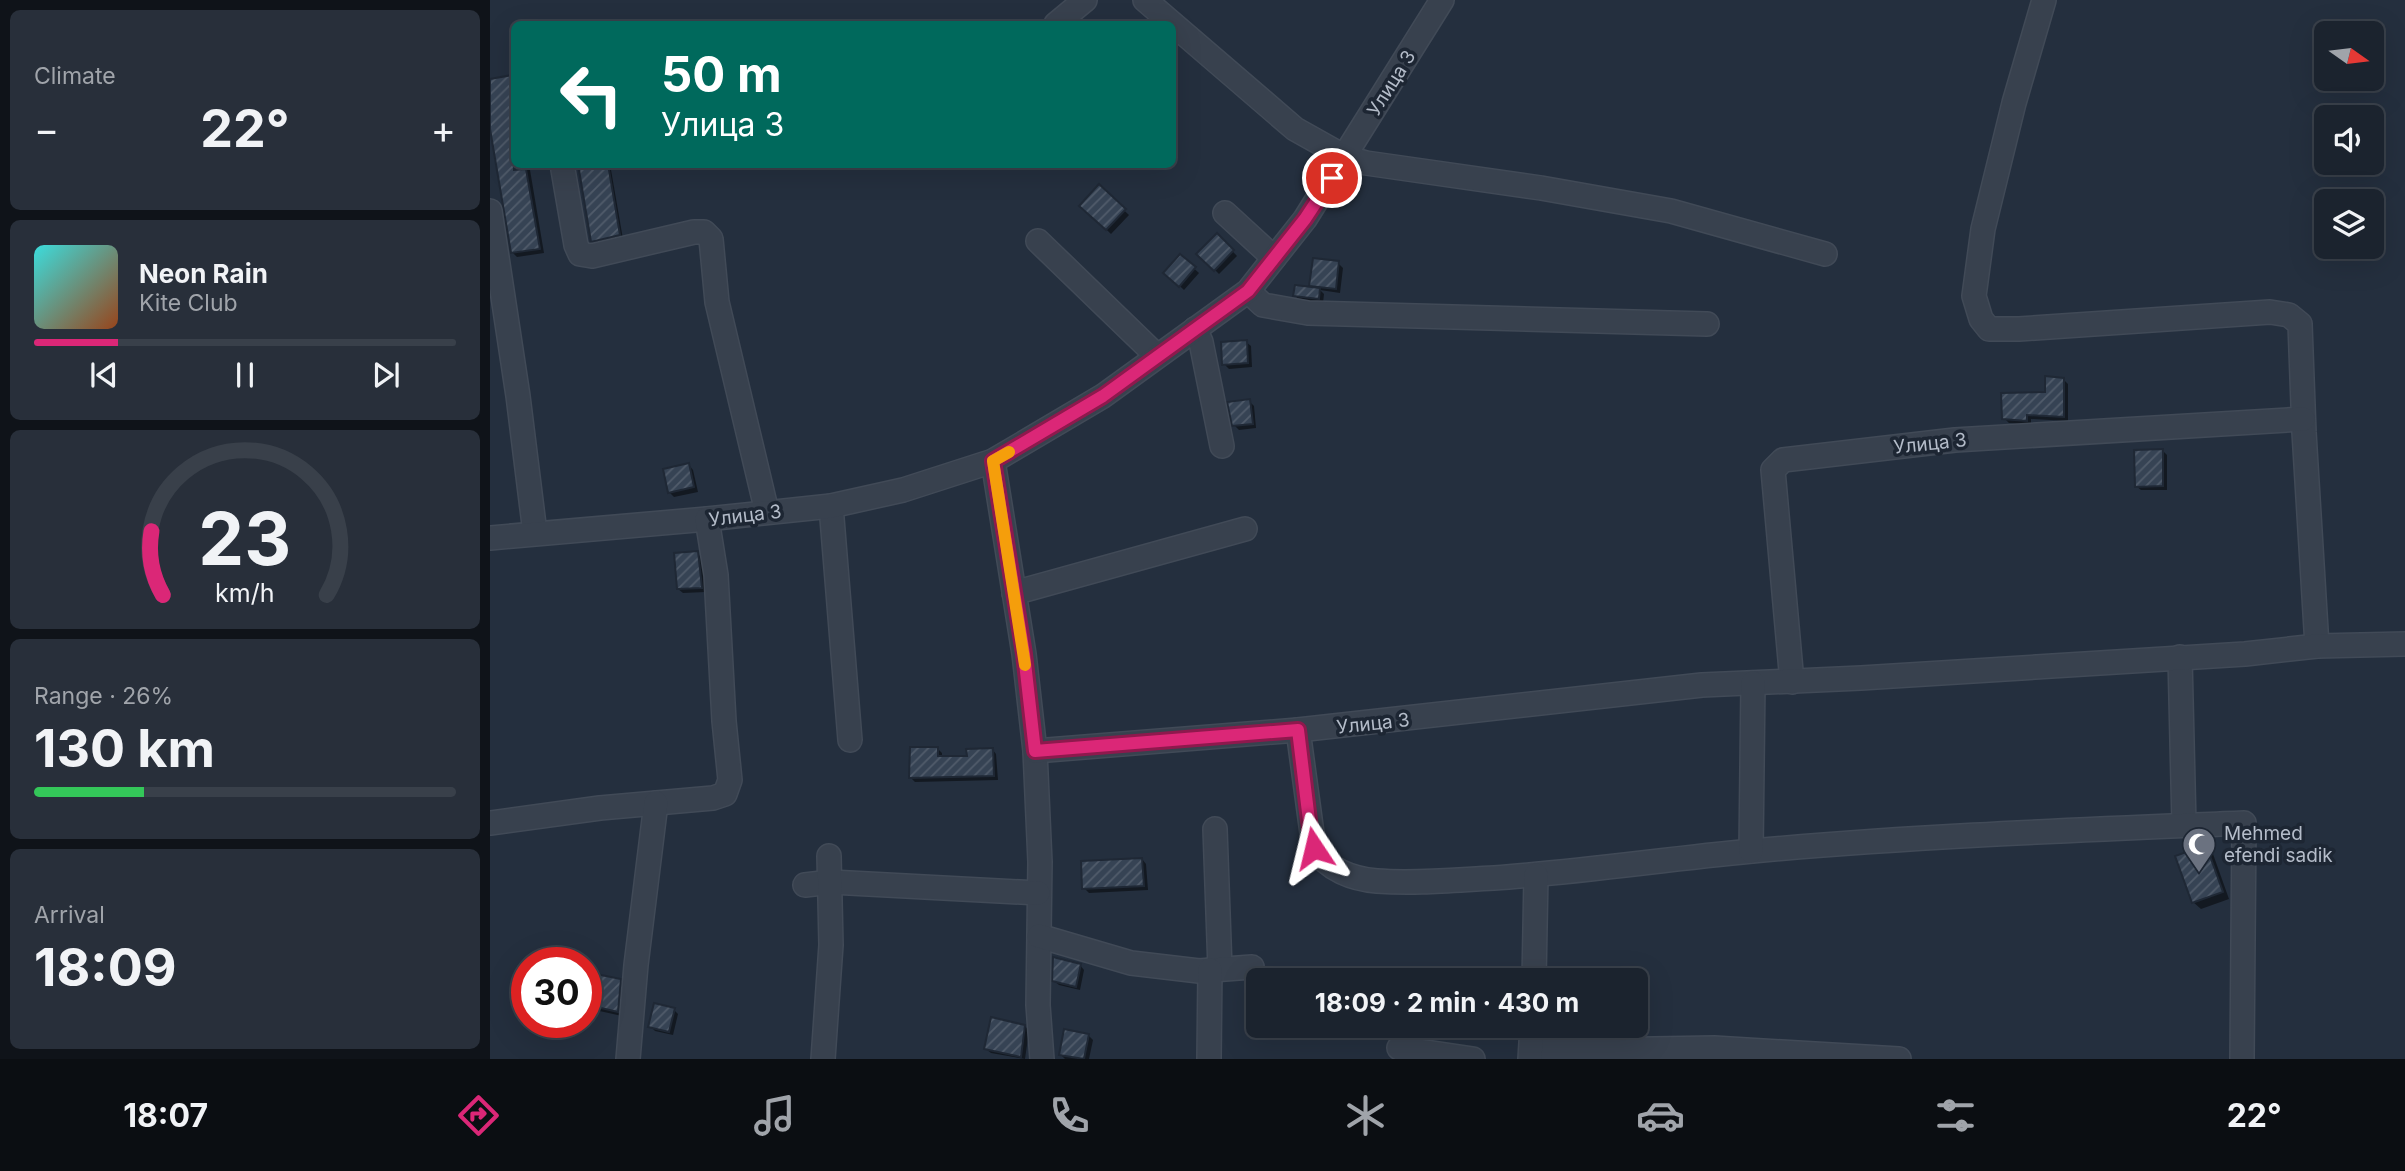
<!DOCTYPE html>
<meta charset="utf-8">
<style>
body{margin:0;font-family:Inter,sans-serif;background:#282f3a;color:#f1f3f6;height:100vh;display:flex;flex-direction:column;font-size:26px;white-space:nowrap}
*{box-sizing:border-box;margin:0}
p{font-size:23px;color:#a0a4aa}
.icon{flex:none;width:38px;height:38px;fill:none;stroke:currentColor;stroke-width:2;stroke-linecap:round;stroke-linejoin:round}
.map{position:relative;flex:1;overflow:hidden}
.sheet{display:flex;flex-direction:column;gap:10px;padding:10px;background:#0f1319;width:490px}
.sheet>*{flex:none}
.banner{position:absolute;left:21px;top:21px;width:665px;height:147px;border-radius:10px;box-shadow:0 7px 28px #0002,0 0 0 2px #39404a;background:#00695c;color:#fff;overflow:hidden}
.needle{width:46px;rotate:104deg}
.controls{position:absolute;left:1824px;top:21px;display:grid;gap:14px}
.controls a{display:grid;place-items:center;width:70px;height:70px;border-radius:10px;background:#1b232e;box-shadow:0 7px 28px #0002,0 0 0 2px #39404a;font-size:35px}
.speed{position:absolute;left:21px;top:947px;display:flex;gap:14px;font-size:35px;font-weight:700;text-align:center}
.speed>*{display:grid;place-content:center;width:91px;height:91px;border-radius:50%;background:#1b232e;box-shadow:0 7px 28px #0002,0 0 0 2px #39404a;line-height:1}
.speed .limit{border:10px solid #d22;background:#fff;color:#111}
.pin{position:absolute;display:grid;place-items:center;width:60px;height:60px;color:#fff;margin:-30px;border:4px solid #fff;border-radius:50%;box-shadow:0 2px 7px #0007}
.me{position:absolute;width:77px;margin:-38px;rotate:350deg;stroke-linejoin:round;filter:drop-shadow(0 0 5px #0008)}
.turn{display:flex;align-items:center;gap:24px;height:147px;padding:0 35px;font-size:32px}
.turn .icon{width:91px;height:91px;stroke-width:2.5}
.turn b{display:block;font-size:49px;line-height:60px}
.big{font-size:52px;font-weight:700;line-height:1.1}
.sheet .tile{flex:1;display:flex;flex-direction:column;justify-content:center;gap:10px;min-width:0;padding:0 24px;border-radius:10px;background:#282f3a}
.sheet .dial{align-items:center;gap:0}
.dial svg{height:182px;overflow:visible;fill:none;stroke:#39404a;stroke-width:7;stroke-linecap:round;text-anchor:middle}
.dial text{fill:#f1f3f6;stroke:none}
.song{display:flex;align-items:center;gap:21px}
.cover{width:84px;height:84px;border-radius:10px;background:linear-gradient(135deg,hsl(180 70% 55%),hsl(20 70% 35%))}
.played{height:7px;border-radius:4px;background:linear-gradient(90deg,#db2777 20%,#39404a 20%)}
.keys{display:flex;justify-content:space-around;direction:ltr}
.heat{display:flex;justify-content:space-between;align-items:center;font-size:38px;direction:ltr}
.charge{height:10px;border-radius:5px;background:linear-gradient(90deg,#34c759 26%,#39404a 0)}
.trip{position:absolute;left:756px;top:968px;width:402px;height:70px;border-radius:10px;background:#1b232e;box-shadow:0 7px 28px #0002,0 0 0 2px #39404a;font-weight:700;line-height:70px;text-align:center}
.tab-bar{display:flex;height:112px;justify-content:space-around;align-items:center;background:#0b0e12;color:#a0a4aa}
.tab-bar .icon{width:49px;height:49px}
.tab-bar .active{color:#db2777}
.tab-bar b{font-size:32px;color:#f1f3f6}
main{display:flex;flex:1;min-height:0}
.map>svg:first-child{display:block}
</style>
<main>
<section class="sheet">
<div class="tile"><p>Climate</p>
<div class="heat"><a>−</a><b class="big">22°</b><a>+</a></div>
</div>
<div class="tile">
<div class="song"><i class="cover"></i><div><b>Neon Rain</b><p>Kite Club</p></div></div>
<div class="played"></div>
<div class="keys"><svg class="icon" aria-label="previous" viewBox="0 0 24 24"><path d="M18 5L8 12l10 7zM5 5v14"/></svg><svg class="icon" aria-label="pause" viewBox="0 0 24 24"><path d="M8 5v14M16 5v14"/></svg><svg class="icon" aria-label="next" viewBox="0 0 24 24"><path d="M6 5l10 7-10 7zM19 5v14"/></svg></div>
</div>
<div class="tile dial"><svg viewBox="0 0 100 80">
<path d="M14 69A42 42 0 1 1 86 69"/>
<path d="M14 69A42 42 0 0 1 9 41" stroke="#db2777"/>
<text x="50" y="56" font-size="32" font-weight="700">23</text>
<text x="50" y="72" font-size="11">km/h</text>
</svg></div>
<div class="tile"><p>Range · 26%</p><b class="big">130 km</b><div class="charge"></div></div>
<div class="tile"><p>Arrival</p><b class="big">18:09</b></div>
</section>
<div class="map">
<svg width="1915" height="1059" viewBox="0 0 1915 1059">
<defs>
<pattern id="building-hatch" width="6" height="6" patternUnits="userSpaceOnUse" patternTransform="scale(1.75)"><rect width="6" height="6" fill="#364354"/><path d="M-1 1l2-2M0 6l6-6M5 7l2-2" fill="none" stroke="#515c6b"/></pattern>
</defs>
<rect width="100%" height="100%" fill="#242f3e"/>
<!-- shadow -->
<g fill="#0007">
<polygon points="21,77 24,80 24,164 39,164 54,253 27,257 23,253 0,113 0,80"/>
<polygon points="89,164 120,164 133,239 107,245 103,241"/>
<polygon points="609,187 639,215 621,234 592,206"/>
<polygon points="727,235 747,256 729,274 709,254"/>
<polygon points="690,256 709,273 694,290 676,273"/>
<polygon points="848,263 853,268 850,293 830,290 834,294 833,303 810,300 805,296 825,289 821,285"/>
<polygon points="756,342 761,346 762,367 739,369 734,364"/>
<polygon points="1573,379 1578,384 1578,421 1541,419 1541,425 1519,423 1514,418 1556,394"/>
<polygon points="759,401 764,406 766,428 749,430 744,425"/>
<polygon points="1672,450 1677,455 1677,490 1651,490 1646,486"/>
<polygon points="199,465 203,470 208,492 184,497 179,492"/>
<polygon points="207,553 212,558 216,592 193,593 188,589"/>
<polygon points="447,748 452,753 452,758 479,758 502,749 506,754 508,780 425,782 420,777"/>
<polygon points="1716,847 1723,854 1739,899 1711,909 1703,902"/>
<polygon points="652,859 656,864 658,890 599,893 594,888"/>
<polygon points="590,965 594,970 590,990 569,985 564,981"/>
<polygon points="130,981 135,986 132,1016 105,1010 100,1005"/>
<polygon points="184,1010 188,1014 183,1035 165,1031 160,1026"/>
<polygon points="535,1026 539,1031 535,1059 501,1053 496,1049"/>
<polygon points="598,1035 603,1040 599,1059 575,1059 571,1055"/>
</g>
<!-- building -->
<g fill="url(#building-hatch)" stroke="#1f2835" stroke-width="2">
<polygon points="22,75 24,91 24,170 36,169 50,249 21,253 0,129 0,79"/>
<polygon points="88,164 118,164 130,235 101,242"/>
<polygon points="609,184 636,209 616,230 589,206"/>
<polygon points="727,233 744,250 724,271 706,254"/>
<polygon points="690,254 706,267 689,287 673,273"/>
<polygon points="823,258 849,261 846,289 819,286"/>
<polygon points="805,285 830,288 829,299 803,296"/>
<polygon points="757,340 758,363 732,365 731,342"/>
<polygon points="1555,376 1574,378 1574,417 1537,415 1537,421 1512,419 1511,393 1555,392"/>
<polygon points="760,399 763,424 742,426 737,402"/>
<polygon points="1673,449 1673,486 1645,487 1644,450"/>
<polygon points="199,463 204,487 178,493 173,469"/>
<polygon points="208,551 212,588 187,589 184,553"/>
<polygon points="420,747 448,747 448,756 477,756 476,749 503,748 504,776 419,778"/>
<polygon points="1716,845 1733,892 1702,903 1685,856"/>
<polygon points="652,858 654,886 592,889 591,861"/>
<polygon points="563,957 591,964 586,987 562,981"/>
<polygon points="106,974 131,979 128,1012 98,1005"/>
<polygon points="164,1003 185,1008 179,1032 158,1027"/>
<polygon points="501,1017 535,1025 531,1057 494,1049"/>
<polygon points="574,1029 599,1034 594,1059 569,1055"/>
</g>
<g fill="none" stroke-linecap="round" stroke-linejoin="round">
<defs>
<g id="minor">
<polyline points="655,0 805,129 855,157 876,163 1051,188 1181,211 1335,254"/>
<polyline points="1554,0 1524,103 1493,229 1484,296 1491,319 1499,329 1529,329 1780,312 1799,315 1810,324 1814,432 1827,646"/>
<polyline points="566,24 595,0"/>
<polyline points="72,164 86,245 90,254 102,256 204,232 214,232 221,239 227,302 277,512"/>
<polyline points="0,211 28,396 45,533"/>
<polyline points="735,213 784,258"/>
<polyline points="548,241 667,356"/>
<polyline points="758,291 773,305 818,313 1217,324"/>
<polyline points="705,329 711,342 732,446"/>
<polyline points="503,461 534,654 545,751 550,862 548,1005 552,1059"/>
<polyline points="341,506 360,740"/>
<polyline points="0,538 217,519 341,506 413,490 503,461 613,396 758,291 815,219 952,0"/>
<polyline points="524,593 755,529"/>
<polyline points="1690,657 1694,825"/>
<polyline points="1302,682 1283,470 1293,460 1465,440 1813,419"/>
<path d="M808,730L824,848C838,870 863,879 887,881C926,884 965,880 1004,878C1090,872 1176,859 1262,851C1426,836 1590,830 1754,823L1752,1059"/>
<polyline points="545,751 808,730 1212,685 1371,678 1755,654 1827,646 1915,644"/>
<polyline points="0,823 110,808 223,798 235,794 240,780 234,721 226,575 217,519"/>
<polyline points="725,829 730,969"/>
<polyline points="1261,851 1263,683"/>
<polyline points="315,885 341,882 548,893"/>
<polyline points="549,936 641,963 709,971 762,967"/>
<polyline points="1044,980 1046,875"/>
<polyline points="909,1048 983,1059"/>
<polyline points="1041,1051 1224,1048 1409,1059"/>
<polyline points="138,1059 146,965 166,803"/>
<polyline points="333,1059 341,945 339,856"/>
<polyline points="719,1059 720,970"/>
<polyline points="1040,1059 1042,1026"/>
</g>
</defs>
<!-- minor casing -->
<use href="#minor" stroke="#414a57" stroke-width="26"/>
<!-- minor -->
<use href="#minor" stroke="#38414e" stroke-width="23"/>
</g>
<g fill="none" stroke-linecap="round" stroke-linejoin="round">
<defs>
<polyline id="route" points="824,848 821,837 808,730 545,751 534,654 503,461 613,396 758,291 815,219 842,178"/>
</defs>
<!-- route casing -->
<use href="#route" stroke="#8e194d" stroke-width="18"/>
<!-- route -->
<use href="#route" stroke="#db2777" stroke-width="12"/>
<!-- slow -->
<polyline stroke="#f59e0b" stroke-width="12" points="519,452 503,461 535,665"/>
</g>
<!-- icons -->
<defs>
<symbol id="mosque-pin" viewBox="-11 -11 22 30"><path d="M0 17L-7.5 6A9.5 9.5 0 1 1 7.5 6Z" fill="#6b7280" stroke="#1d2633"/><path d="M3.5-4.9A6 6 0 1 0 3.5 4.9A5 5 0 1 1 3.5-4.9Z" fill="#fff"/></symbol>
</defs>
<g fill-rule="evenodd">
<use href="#mosque-pin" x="1690" y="825" width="38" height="52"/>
</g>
<g text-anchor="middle" stroke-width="7" stroke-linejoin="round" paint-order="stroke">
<!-- street labels -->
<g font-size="19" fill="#b4bcc9" stroke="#1d2633">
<text transform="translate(901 83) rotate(-58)" y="7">Улица 3</text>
<text transform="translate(1440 443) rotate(-6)" y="7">Улица 3</text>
<text transform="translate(255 515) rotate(-7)" y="7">Улица 3</text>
<text transform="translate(883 723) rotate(-6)" y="7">Улица 3</text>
</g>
<!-- poi labels -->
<g font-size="19" fill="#b4bcc9" stroke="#1d2633" text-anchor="start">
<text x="1734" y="840">Mehmed<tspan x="1734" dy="22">efendi sadik</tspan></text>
</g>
</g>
</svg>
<div class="controls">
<a><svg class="needle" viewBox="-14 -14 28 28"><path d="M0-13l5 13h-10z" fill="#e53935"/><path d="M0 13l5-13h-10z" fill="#a0a4aa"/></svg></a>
<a><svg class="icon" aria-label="sound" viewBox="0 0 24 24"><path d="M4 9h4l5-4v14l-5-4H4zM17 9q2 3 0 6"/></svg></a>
<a><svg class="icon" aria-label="layers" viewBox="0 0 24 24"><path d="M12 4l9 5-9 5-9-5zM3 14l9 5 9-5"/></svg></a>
</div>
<div class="speed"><div class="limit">30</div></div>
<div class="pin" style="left:842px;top:178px;background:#d93025"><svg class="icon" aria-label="arrive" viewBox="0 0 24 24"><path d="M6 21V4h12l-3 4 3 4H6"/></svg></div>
<svg class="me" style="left:824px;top:848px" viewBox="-20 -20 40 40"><path d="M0-17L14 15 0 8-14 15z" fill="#db2777" stroke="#fff" stroke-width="4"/></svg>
<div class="trip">18:09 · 2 min · 430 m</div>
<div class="banner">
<div class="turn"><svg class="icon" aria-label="left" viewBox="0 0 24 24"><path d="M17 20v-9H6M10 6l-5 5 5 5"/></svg><div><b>50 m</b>Улица 3</div></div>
</div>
</div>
</main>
<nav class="tab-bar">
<b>18:07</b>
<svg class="icon active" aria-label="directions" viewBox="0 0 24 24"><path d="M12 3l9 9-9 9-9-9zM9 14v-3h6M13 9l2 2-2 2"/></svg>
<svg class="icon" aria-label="music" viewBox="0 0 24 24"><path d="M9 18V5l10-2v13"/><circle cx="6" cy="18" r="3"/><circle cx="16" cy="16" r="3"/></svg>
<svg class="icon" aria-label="phone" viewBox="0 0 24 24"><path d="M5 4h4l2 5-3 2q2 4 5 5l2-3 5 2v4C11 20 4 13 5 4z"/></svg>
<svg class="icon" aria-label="climate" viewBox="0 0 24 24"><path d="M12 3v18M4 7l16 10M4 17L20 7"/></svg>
<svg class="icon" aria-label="car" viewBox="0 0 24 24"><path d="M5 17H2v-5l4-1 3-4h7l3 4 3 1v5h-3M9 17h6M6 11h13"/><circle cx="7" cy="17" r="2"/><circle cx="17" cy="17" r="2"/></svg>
<svg class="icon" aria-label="filters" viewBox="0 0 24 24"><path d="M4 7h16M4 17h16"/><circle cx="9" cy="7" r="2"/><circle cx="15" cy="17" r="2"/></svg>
<b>22°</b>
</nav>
